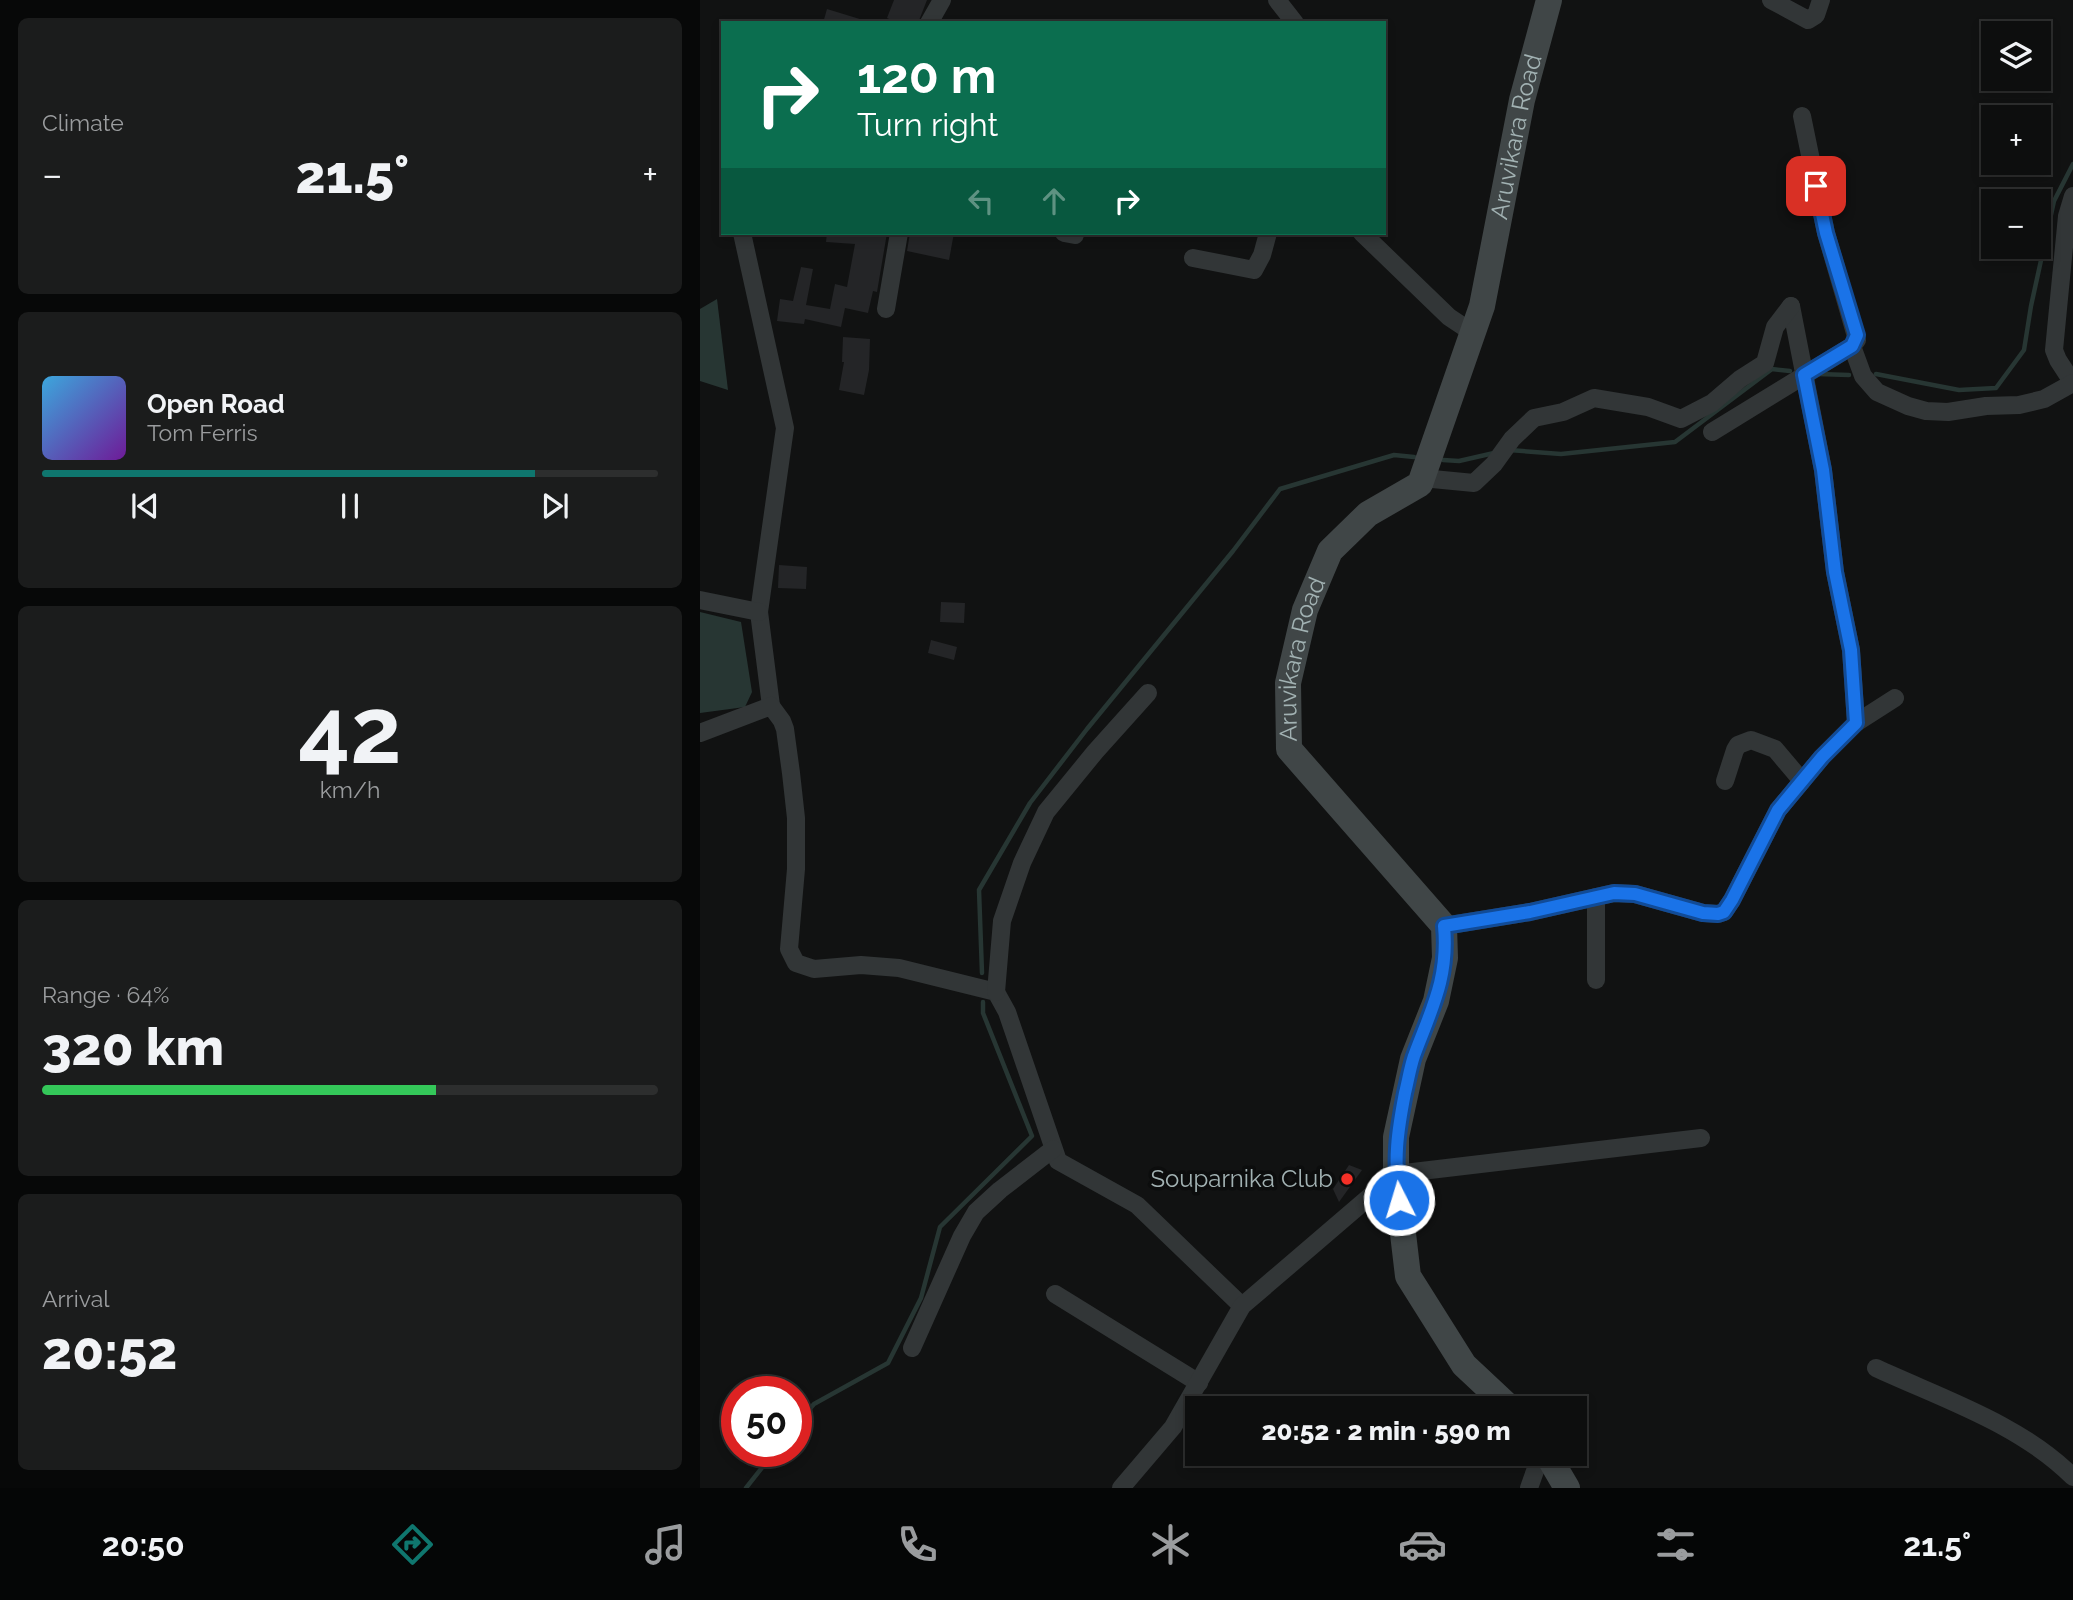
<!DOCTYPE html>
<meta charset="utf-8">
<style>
body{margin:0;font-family:Raleway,sans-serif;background:#1b1c1c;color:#f1f3f6;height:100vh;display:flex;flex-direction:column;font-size:26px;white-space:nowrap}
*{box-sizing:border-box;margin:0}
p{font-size:23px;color:#9a9c9e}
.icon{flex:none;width:38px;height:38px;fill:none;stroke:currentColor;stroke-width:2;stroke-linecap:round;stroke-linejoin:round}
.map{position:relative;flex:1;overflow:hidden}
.sheet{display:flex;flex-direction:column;gap:18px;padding:18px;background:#070808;width:700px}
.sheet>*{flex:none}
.guide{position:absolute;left:21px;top:21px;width:665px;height:214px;border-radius:0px;box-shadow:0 4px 10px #0003,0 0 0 2px #2d2e2e;background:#0b6e4f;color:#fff;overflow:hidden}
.controls{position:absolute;left:1281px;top:21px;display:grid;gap:14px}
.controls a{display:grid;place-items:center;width:70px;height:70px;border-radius:0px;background:#0d0e0e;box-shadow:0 4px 10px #0003,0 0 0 2px #2d2e2e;font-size:35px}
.speed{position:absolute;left:21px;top:1376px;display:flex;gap:14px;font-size:35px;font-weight:700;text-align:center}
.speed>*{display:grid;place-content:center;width:91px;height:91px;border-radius:50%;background:#0d0e0e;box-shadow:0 4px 10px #0003,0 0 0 2px #2d2e2e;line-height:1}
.speed .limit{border:10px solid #d22;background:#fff;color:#111}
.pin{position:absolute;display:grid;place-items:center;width:60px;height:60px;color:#fff;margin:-30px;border-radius:14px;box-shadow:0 4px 10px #0006}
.me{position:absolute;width:77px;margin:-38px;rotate:355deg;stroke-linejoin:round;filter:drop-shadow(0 0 5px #0008)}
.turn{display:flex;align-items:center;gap:24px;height:147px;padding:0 21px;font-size:32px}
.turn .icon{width:91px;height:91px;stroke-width:2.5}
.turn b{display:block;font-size:49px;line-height:60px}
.lanes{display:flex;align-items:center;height:66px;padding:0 21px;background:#0003;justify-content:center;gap:35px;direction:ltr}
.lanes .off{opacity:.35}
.big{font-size:52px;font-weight:800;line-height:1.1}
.sheet .tile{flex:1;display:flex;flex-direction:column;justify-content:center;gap:10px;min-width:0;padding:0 24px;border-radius:10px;background:#1b1c1c}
.sheet .dial{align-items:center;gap:0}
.dial b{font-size:91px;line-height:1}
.song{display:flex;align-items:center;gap:21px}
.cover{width:84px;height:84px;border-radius:10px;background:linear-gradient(135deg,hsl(200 70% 55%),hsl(280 70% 35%))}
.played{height:7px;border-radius:4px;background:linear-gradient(90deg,#0f766e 80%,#2d2e2e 80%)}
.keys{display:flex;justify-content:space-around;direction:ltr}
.heat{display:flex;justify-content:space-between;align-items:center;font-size:38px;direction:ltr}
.charge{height:10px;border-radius:5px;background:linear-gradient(90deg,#34c759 64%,#2d2e2e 0)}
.trip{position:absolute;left:485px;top:1396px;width:402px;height:70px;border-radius:0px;background:#0d0e0e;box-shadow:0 4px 10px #0003,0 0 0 2px #2d2e2e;font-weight:800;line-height:70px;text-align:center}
.menu{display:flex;height:112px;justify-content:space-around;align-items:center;background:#050606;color:#9a9c9e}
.menu .icon{width:49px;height:49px}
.menu .active{color:#0f766e}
.menu b{font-size:32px;color:#f1f3f6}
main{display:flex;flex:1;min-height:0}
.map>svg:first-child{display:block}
</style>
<main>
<section class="sheet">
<div class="tile"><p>Climate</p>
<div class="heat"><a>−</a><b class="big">21.5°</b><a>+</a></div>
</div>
<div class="tile">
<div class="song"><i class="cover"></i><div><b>Open Road</b><p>Tom Ferris</p></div></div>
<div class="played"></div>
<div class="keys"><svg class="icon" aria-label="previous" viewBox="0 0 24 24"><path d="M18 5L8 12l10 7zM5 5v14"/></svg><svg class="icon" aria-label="pause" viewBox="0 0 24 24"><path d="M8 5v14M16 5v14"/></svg><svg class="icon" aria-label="next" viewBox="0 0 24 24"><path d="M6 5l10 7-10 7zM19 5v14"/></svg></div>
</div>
<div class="tile dial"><b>42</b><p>km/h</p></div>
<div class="tile"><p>Range · 64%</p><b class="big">320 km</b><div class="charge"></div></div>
<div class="tile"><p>Arrival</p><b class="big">20:52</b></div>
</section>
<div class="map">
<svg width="1373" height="1488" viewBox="0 0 1373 1488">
<rect width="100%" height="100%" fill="#111212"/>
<!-- water -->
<g fill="#273633">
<polygon points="17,299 28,390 0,381 0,309"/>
<polygon points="0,612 41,622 52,692 45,707 0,713"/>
</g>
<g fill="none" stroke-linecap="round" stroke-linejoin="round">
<!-- stream -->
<g stroke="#273633" stroke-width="4.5">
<polyline points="1118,374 1149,375"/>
<polyline points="1176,374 1259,390 1296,388 1324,350 1331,306 1354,201 1373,164"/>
<polyline points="809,450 861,454 975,442 1072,369 1090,371"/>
<polyline points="743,460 759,461 794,453"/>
<polyline points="282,973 279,890 330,803 387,729 533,551 580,489 694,455 714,457"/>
<polyline points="96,1425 114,1404 188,1363 221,1298 240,1227 332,1136 283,1013 283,1002"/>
<polyline points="46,1488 75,1451"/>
</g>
</g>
<!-- building -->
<g fill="#242527">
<polygon points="194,0 227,0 218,23 198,23 187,18"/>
<polygon points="127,9 163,20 162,23 123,23"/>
<polygon points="127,233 187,233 177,292 173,291 168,313 145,308 141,327 105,319 104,324 77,321 80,299 93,301 101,267 113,269 106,305 130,309 135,284 147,287 155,244 126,242"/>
<polygon points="210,233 254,233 249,260 207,251"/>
<polygon points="143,337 170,339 169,370 164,395 139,390 144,362 142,362"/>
<polygon points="79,565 107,567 106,589 78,588"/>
<polygon points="241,602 265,603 264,623 240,622"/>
<polygon points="231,640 257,647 254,660 228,653"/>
<polygon points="649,1165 662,1170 639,1202 633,1189"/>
</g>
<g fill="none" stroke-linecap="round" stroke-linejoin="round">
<!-- minor -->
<g stroke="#323637" stroke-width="18">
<polyline points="577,0 595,23"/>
<polyline points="1071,0 1108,20 1116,15 1121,0"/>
<polyline points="229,23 242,0"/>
<polyline points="1373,196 1367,216 1354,350 1358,360 1373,383"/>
<polyline points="42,233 85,428 59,612 71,706"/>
<polyline points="364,233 375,235"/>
<polyline points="662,233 749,317 773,333"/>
<polyline points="493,258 554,270 562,255 568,233"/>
<polyline points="1091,306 1123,470 1135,572 1151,650 1156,723"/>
<polyline points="186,309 199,233"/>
<polyline points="1152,346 1163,376 1177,392 1208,406 1226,411 1248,412 1286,406 1319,405 1344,399 1373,383"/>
<polyline points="1012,432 1152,346 1157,340 1126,233 1102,116"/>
<polyline points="722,478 774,483 794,464 812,439 834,418 863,412 894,398 948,407 981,419 1012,403 1040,379 1065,363 1075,327 1091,306"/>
<polyline points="0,600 59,612"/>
<polyline points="0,733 71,706 82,721 85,729 91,773 96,818 96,869 89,949 96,963 114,969 161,965 199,968 296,992 307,1012 358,1161 437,1205 542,1306"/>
<polyline points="1025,781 1035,750 1038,745 1051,740 1075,749 1102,781"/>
<polyline points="896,897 896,980"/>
<polyline points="744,926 830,912 914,893 935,894 1003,913 1018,914 1024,912 1032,900 1078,810 1122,757 1156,723 1195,698"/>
<polyline points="296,992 302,921 322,863 346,812 395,752 448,693"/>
<polyline points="355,1294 499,1383"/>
<polyline points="212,1348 262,1236 276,1212 300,1190 353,1149"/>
<path d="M1176,1368C1243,1399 1320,1424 1373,1477"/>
<polyline points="421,1488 473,1427 542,1306 696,1174 1001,1138"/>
<polyline points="829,1488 841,1454"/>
</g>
<!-- secondary -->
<g stroke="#404647" stroke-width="26">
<path id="s1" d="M811,1409L764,1365L708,1276L696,1174V1137L713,1059L736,1001L745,958L744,926L589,749L588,683L605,610L630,551L668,514L720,484L782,306L822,100L849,0"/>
<polyline points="847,1454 867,1488"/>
</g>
</g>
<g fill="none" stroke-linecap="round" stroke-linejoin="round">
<defs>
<path id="route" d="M699,1200C694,1158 697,1134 705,1093C708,1081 710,1068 714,1056C731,1010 749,978 744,926L830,912L914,893L935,894L1003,913L1018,914L1024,912L1032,900L1078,810L1122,757L1156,723L1151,650L1135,572L1123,470L1104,375L1152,346L1157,335L1126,233L1116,186"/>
</defs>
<!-- route casing -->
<use href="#route" stroke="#114b97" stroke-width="18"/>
<!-- route -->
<use href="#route" stroke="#1a73e8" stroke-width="12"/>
</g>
<!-- markers -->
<circle fill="#f43027" stroke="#0c0d0d" stroke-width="2.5" cx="647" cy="1179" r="7"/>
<g text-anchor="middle" stroke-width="7" stroke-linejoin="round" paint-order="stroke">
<!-- street labels -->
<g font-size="24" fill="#a2b2b3" stroke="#0c0d0d">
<text dy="8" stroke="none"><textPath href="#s1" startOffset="1442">Aruvikara Road</textPath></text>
<text dy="8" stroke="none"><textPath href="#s1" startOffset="854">Aruvikara Road</textPath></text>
</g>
<!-- poi labels -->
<g font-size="24" fill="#a2b2b3" stroke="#0c0d0d" text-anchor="end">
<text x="633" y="1187">Souparnika Club</text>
</g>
</g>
</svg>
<div class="controls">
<a><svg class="icon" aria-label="layers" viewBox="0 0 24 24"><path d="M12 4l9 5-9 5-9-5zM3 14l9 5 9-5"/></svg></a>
<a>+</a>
<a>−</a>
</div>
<div class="speed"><div class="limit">50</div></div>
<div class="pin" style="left:1116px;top:186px;background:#d93025"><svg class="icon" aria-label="arrive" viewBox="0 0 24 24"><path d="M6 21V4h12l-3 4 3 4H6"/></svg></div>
<svg class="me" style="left:699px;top:1200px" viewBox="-20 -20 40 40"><circle r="17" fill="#1a73e8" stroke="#fff" stroke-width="3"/><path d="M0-11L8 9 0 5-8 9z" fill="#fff"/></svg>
<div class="trip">20:52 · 2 min · 590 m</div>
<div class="guide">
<div class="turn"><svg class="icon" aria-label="right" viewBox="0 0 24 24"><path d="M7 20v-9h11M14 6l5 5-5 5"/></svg><div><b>120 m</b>Turn right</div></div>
<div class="lanes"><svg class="icon off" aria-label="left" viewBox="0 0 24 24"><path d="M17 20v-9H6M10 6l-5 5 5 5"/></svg><svg class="icon off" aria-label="ahead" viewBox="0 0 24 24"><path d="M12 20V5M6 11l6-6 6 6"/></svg><svg class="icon" aria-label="right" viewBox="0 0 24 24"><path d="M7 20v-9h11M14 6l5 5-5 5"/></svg></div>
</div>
</div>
</main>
<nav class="menu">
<b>20:50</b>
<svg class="icon active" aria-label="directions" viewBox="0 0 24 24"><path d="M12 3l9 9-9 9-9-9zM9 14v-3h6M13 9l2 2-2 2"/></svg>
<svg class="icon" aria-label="music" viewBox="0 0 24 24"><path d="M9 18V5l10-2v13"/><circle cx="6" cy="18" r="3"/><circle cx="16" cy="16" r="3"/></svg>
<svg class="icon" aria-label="phone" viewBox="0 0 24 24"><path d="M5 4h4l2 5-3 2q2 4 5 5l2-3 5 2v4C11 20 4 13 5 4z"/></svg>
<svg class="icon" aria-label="climate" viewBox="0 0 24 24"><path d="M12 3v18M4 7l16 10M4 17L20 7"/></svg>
<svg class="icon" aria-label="car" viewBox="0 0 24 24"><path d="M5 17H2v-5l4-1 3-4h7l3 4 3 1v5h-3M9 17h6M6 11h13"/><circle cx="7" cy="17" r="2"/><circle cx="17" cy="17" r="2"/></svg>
<svg class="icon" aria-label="filters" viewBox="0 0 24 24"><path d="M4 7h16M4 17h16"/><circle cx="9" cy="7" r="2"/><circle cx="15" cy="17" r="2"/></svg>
<b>21.5°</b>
</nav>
